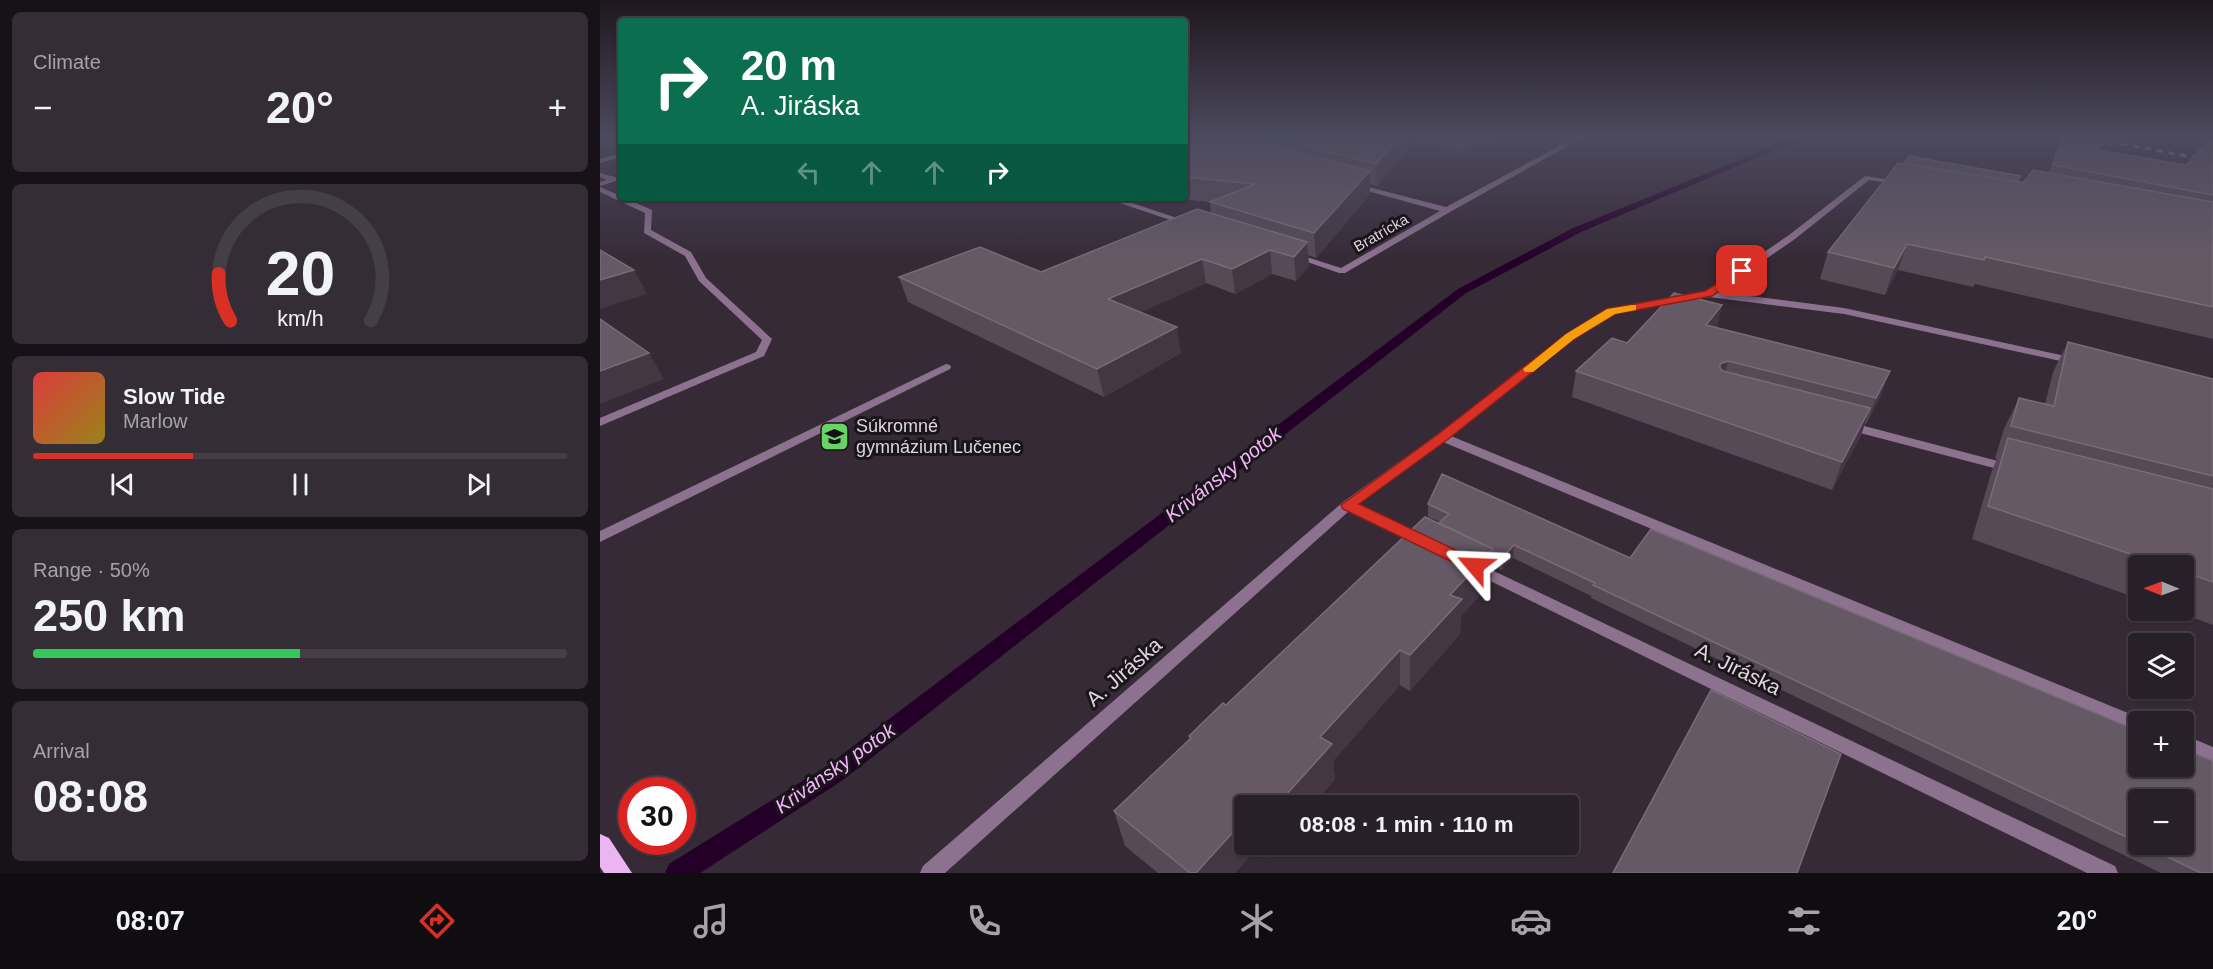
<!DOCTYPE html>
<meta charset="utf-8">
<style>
body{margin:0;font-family:Arial,sans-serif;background:#342d35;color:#f1f3f6;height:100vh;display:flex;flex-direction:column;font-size:22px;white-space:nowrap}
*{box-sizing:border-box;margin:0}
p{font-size:20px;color:#a5a3a8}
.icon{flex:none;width:33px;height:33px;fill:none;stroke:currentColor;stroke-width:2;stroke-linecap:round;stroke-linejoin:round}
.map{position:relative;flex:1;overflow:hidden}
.sheet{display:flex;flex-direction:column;gap:12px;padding:12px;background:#161217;width:600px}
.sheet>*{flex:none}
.banner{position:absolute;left:18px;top:18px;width:570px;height:183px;border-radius:6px;box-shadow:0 2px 4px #0004,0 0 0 2px #443e46;background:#0b6e4f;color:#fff;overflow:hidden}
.needle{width:39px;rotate:271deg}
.buttons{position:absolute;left:1528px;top:555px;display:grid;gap:12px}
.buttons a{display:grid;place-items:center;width:66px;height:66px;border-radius:6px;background:#282029;box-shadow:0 2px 4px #0004,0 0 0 2px #443e46;font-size:30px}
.speed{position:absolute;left:18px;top:777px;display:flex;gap:12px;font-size:30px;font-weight:700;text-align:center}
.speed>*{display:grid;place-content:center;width:78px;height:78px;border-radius:50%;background:#282029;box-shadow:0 2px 4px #0004,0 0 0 2px #443e46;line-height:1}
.speed .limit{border:9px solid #d22;background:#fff;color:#111}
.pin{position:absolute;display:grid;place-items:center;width:51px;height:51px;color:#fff;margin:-26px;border-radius:12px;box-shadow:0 3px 9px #0006}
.me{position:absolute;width:66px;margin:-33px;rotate:296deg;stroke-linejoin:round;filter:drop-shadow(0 0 4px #0008)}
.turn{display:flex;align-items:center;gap:21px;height:126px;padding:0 24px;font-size:27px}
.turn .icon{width:78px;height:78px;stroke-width:2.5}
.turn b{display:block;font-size:42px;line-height:51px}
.lanes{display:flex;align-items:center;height:57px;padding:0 24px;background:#0003;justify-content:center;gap:30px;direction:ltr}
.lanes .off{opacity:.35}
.big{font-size:45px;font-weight:700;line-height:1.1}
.sheet .tile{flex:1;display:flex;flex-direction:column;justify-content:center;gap:9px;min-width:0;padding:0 21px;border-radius:9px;background:#342d35}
.sheet .dial{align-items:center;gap:0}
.dial svg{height:156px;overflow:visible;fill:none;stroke:#443e46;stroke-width:7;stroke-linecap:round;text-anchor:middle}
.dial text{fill:#f1f3f6;stroke:none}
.song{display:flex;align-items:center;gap:18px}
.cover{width:72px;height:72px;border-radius:9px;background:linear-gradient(135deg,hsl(0 70% 55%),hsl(50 70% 35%))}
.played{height:6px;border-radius:3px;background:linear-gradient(90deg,#d93025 30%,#443e46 30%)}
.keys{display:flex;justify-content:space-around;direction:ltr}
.heat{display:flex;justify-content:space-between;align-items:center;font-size:33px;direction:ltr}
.charge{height:9px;border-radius:4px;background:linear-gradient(90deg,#34c759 50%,#443e46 0)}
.trip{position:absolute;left:634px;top:795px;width:345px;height:60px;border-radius:6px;background:#282029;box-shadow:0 2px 4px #0004,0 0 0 2px #443e46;font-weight:700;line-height:60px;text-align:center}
.tabs{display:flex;height:96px;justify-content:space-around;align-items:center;background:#100d10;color:#a5a3a8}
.tabs .icon{width:42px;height:42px}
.tabs .on{color:#d93025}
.tabs b{font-size:27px;color:#f1f3f6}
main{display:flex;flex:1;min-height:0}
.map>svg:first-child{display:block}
</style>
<main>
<section class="sheet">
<div class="tile"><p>Climate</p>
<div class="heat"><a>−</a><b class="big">20°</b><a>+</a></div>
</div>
<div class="tile dial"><svg viewBox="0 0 100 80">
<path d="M14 69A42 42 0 1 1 86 69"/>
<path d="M14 69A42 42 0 0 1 8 45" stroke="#d93025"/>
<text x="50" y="56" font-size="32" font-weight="700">20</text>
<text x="50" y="72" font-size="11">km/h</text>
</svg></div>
<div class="tile">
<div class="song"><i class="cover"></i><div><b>Slow Tide</b><p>Marlow</p></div></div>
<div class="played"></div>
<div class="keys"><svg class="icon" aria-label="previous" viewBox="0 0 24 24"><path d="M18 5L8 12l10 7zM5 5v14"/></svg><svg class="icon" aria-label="pause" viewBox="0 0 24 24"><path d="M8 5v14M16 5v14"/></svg><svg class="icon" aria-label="next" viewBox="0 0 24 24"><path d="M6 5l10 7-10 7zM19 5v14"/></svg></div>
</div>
<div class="tile"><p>Range · 50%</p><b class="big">250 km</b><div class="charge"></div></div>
<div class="tile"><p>Arrival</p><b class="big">08:08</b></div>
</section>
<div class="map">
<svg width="1613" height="873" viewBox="0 0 1613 873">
<rect width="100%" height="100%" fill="#362a37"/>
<!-- green -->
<polygon fill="#6b3e71" points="804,137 896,137 863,151"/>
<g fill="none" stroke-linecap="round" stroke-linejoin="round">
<!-- stream -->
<polygon fill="#240029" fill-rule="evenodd" points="1195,137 1206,137 981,232 866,293 243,780 100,873 65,873 69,864 227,766 858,289 973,228"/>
<!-- lane -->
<g fill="#8c728f" fill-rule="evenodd">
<polygon points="0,173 18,178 19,180 0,186 0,182 7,180 0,177"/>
<polygon points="1265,176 1300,181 1304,183 1300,185 1269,180 1195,239 1118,292 1244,308 1474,358 1479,361 1478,363 1474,364 1244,314 1109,297 1014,313 974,339 966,339 965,337 1008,309 1106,292 1189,235"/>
<polygon points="0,187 21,196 21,198 25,198 52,210 51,230 91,252 106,278 172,339 164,356 0,426 0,418 156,352 162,340 99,281 85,256 44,233 45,213 0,192"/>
<polygon points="346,364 350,365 351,367 350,369 0,542 0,531"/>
<polygon points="1249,422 1413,465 1415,468 1409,472 1245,429 1243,426"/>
</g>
<!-- street -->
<g fill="#8c728f" fill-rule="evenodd">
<polygon points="976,137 984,137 850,212 745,273 739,273 690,256 694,253 741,268 840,211 753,187 753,183 846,207"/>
<polygon points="21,153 21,157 0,163 0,159"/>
<polygon points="505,198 517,198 592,223 585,225"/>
<polygon points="970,334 974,335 974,339 851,436 1545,720 1546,722 1539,722 1539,732 843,442 758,504 826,537 828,540 826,543 816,543 749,511 345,873 320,873 323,866 743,502 838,434"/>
<polygon points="877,563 1515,866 1518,873 1487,873 872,572 870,568 872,564"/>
<polygon points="1584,735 1613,747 1613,763 1584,751"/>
</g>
<!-- primary -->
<polygon fill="#eab5f0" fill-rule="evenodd" points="0,834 9,838 32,873 4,873 0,867"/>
<!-- rail -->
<polyline stroke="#a69da7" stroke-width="3" stroke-dasharray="6 6" stroke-linecap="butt" points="1486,137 1613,161"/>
</g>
<!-- wall -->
<g fill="#564a57" fill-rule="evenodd">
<polygon points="585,137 806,137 806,152 777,186 770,184 770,194 716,258 708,255 709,266 696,281 672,274 635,294 606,283 541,312 581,353 504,397 308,302 299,277 441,272 611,213 610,202 573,198 585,198"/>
<polygon points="1461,137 1520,137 1506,151 1586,165 1613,137 1613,339 1375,284 1373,287 1298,270 1285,295 1220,279 1228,252 1421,176 1419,182 1448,173"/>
<polygon points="1117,328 1290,371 1280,397 1266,424 1265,424 1261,435 1232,490 972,397 976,371 1027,343"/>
<polygon points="1468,342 1613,379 1613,625 1572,610 1584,610 1584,566 1539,566 1539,599 1372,539 1392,470 1397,459 1395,458 1404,429 1419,398 1445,404 1453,372"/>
<path d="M842,474L1030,558L1051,529L1539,731V766H1584V749L1613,761V873H1561L991,598V596L913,558L902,570L892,566L891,583L861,616L860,634L810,691L800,685L733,761L735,779L712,806H645V844H678L666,858L656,849L635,873H558L525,846L514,811L590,739L589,736L623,703L626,705L825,517L839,523L840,522L828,517V504ZM1539,800H1584V844H1539Z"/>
</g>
<!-- shaded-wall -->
<g fill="#433744">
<polygon points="801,137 806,137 806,152 777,186 776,164"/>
<polygon points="1509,137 1520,137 1486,172 1496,150"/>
<polygon points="770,171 770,194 716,258 714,233"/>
<polygon points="707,242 709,266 696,281 694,257"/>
<polygon points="1307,244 1298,270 1285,295 1294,268"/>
<polygon points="670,250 672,274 635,294 632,269"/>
<polygon points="602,259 606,283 513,325 508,299"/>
<polygon points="34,270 47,294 0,309 0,280"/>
<polygon points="1122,305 1117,329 1106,325"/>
<polygon points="577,327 581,353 504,397 497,369"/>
<polygon points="49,353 64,379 0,404 0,371"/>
<polygon points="1128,361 1122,387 1114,390 1120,364"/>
<polygon points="1290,371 1280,397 1266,424 1276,398"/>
<polygon points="1270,408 1261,435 1232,490 1242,462"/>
<polygon points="914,545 913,558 902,570 903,557"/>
<polygon points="893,549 891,583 861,616 860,634 810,691 810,655 850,595"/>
<polygon points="800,650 800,685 733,761 735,779 712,806 676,806 720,737"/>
<polygon points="645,819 645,844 655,844 656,849 635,873 596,873"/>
<polygon points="664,844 678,844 666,858"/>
</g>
<!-- building -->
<g fill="#655966" stroke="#786c78" stroke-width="1.5">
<polygon points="585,137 640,137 770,171 714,233 610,202 655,184 585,177 585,161 593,155 585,155"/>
<polygon points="670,137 801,137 776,164"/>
<polygon points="1463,137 1509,137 1496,150 1586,165 1612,137 1613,137 1613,195 1453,165"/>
<polygon points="1309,156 1421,176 1416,182 1303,164"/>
<polygon points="1298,163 1419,182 1424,182 1433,170 1613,202 1613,307 1385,257 1384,260 1307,244 1294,268 1228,252"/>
<polygon points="597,209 707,242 694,257 670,250 632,269 602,259 508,299 577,327 497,369 299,277 380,247 441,272"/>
<polygon points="0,250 34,270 0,280"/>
<polygon points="1074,293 1122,305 1106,325 1290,371 1276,398 1128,361 1120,364 1120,368 1123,371 1270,408 1242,462 976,371 1012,338 1027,343"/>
<polygon points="0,319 49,353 0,371"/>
<polygon points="1468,342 1613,379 1613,476 1411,426 1419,398 1454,406"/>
<polygon points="1408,438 1613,489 1613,582 1584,572 1584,566 1566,566 1388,506"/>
<polygon points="842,474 1030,558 1051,529 1539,731 1539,766 1584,766 1584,749 1613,761 1613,873 1601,873 1541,844 1584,844 1584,800 1539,800 1539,843 993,585 995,583 914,545 903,557 893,552 893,549 839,523 849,514 828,504"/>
<polygon points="825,517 893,549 850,595 862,599 810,655 800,650 720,737 732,744 676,806 645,806 645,819 596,873 590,873 514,811 591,738 589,736 623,703 626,705"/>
<polygon points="1111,690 1241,754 1197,873 1013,873"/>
</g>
<!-- sky -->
<linearGradient id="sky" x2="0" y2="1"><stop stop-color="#1e171e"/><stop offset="0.53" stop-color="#4c4a5e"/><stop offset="1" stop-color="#4c4a5e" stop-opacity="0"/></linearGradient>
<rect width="1613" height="259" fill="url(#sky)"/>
<!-- route -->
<polygon fill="#d93025" stroke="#8d1f18" stroke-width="1.5" points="1142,268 1146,269 1146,273 1112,296 1015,314 974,339 847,440 759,504 881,562 883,566 881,570 869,570 743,509 741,505 837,435 966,334 1007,309 1105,291"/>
<!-- slow -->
<polygon fill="#f59e0b" points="1032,305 1036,305 1036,310 1015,314 974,339 933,372 925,372 923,369 966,334 1007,309"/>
<!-- icons -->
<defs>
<symbol id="university-square" viewBox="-11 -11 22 22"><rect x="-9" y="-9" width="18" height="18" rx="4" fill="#68d465" stroke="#1a151a"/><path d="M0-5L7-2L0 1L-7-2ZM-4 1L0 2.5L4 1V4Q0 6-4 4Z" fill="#111"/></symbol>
</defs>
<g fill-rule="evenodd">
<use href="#university-square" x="218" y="420" width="33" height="33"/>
</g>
<g text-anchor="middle" stroke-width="6" stroke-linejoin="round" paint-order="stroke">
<!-- far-street labels -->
<g font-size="15" fill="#ddd6de" stroke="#1a151a">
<text transform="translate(781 233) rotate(-30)" y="5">Bratrícka</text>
</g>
<!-- poi labels -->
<g font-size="18" fill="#ddd6de" stroke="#1a151a" text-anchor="start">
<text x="256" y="432">Súkromné<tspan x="256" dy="21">gymnázium Lučenec</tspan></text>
</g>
<!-- water labels -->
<g font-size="20" font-style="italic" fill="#f4b5fb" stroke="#1a151a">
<text transform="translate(623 474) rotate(-38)" y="7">Krivánsky potok</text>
<text transform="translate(235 768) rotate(-35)" y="7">Krivánsky potok</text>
</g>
<!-- near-street labels -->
<g font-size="21" fill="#ddd6de" stroke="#1a151a">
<text transform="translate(1138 669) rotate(26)" y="7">A. Jiráska</text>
<text transform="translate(524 672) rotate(-41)" y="7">A. Jiráska</text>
</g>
</g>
</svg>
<div class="buttons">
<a><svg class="needle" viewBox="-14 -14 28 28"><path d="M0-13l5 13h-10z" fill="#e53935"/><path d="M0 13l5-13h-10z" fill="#a5a3a8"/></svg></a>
<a><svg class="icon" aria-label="layers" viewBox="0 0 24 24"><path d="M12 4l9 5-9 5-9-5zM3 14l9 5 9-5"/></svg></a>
<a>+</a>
<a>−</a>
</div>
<div class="speed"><div class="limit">30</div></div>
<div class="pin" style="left:1142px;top:271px;background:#d93025"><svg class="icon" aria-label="arrive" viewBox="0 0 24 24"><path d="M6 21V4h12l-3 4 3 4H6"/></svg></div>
<svg class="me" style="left:875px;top:566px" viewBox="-20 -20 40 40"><path d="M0-17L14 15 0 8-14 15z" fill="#d93025" stroke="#fff" stroke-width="4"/></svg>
<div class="trip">08:08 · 1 min · 110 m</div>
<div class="banner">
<div class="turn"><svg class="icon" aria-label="right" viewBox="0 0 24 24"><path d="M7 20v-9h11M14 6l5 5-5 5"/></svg><div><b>20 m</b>A. Jiráska</div></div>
<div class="lanes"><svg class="icon off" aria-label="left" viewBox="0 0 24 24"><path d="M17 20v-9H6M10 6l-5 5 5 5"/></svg><svg class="icon off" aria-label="ahead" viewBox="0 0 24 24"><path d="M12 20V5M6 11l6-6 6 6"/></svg><svg class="icon off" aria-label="ahead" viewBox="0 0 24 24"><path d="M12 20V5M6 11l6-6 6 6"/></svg><svg class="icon" aria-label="right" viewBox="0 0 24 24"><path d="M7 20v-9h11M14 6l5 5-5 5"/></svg></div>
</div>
</div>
</main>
<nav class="tabs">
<b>08:07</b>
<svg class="icon on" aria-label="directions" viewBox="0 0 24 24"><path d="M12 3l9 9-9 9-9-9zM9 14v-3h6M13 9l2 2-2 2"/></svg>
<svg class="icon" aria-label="music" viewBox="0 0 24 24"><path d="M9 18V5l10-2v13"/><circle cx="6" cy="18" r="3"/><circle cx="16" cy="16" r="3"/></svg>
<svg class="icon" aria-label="phone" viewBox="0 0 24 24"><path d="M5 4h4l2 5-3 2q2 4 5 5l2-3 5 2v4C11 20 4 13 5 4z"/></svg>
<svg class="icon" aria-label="climate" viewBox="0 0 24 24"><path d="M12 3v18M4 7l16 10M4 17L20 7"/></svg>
<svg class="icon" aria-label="car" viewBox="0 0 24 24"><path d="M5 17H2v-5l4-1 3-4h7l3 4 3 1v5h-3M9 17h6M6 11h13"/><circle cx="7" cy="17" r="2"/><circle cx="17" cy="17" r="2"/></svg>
<svg class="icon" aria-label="filters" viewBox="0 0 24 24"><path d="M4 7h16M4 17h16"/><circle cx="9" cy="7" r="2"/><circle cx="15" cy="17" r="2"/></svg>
<b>20°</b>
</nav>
